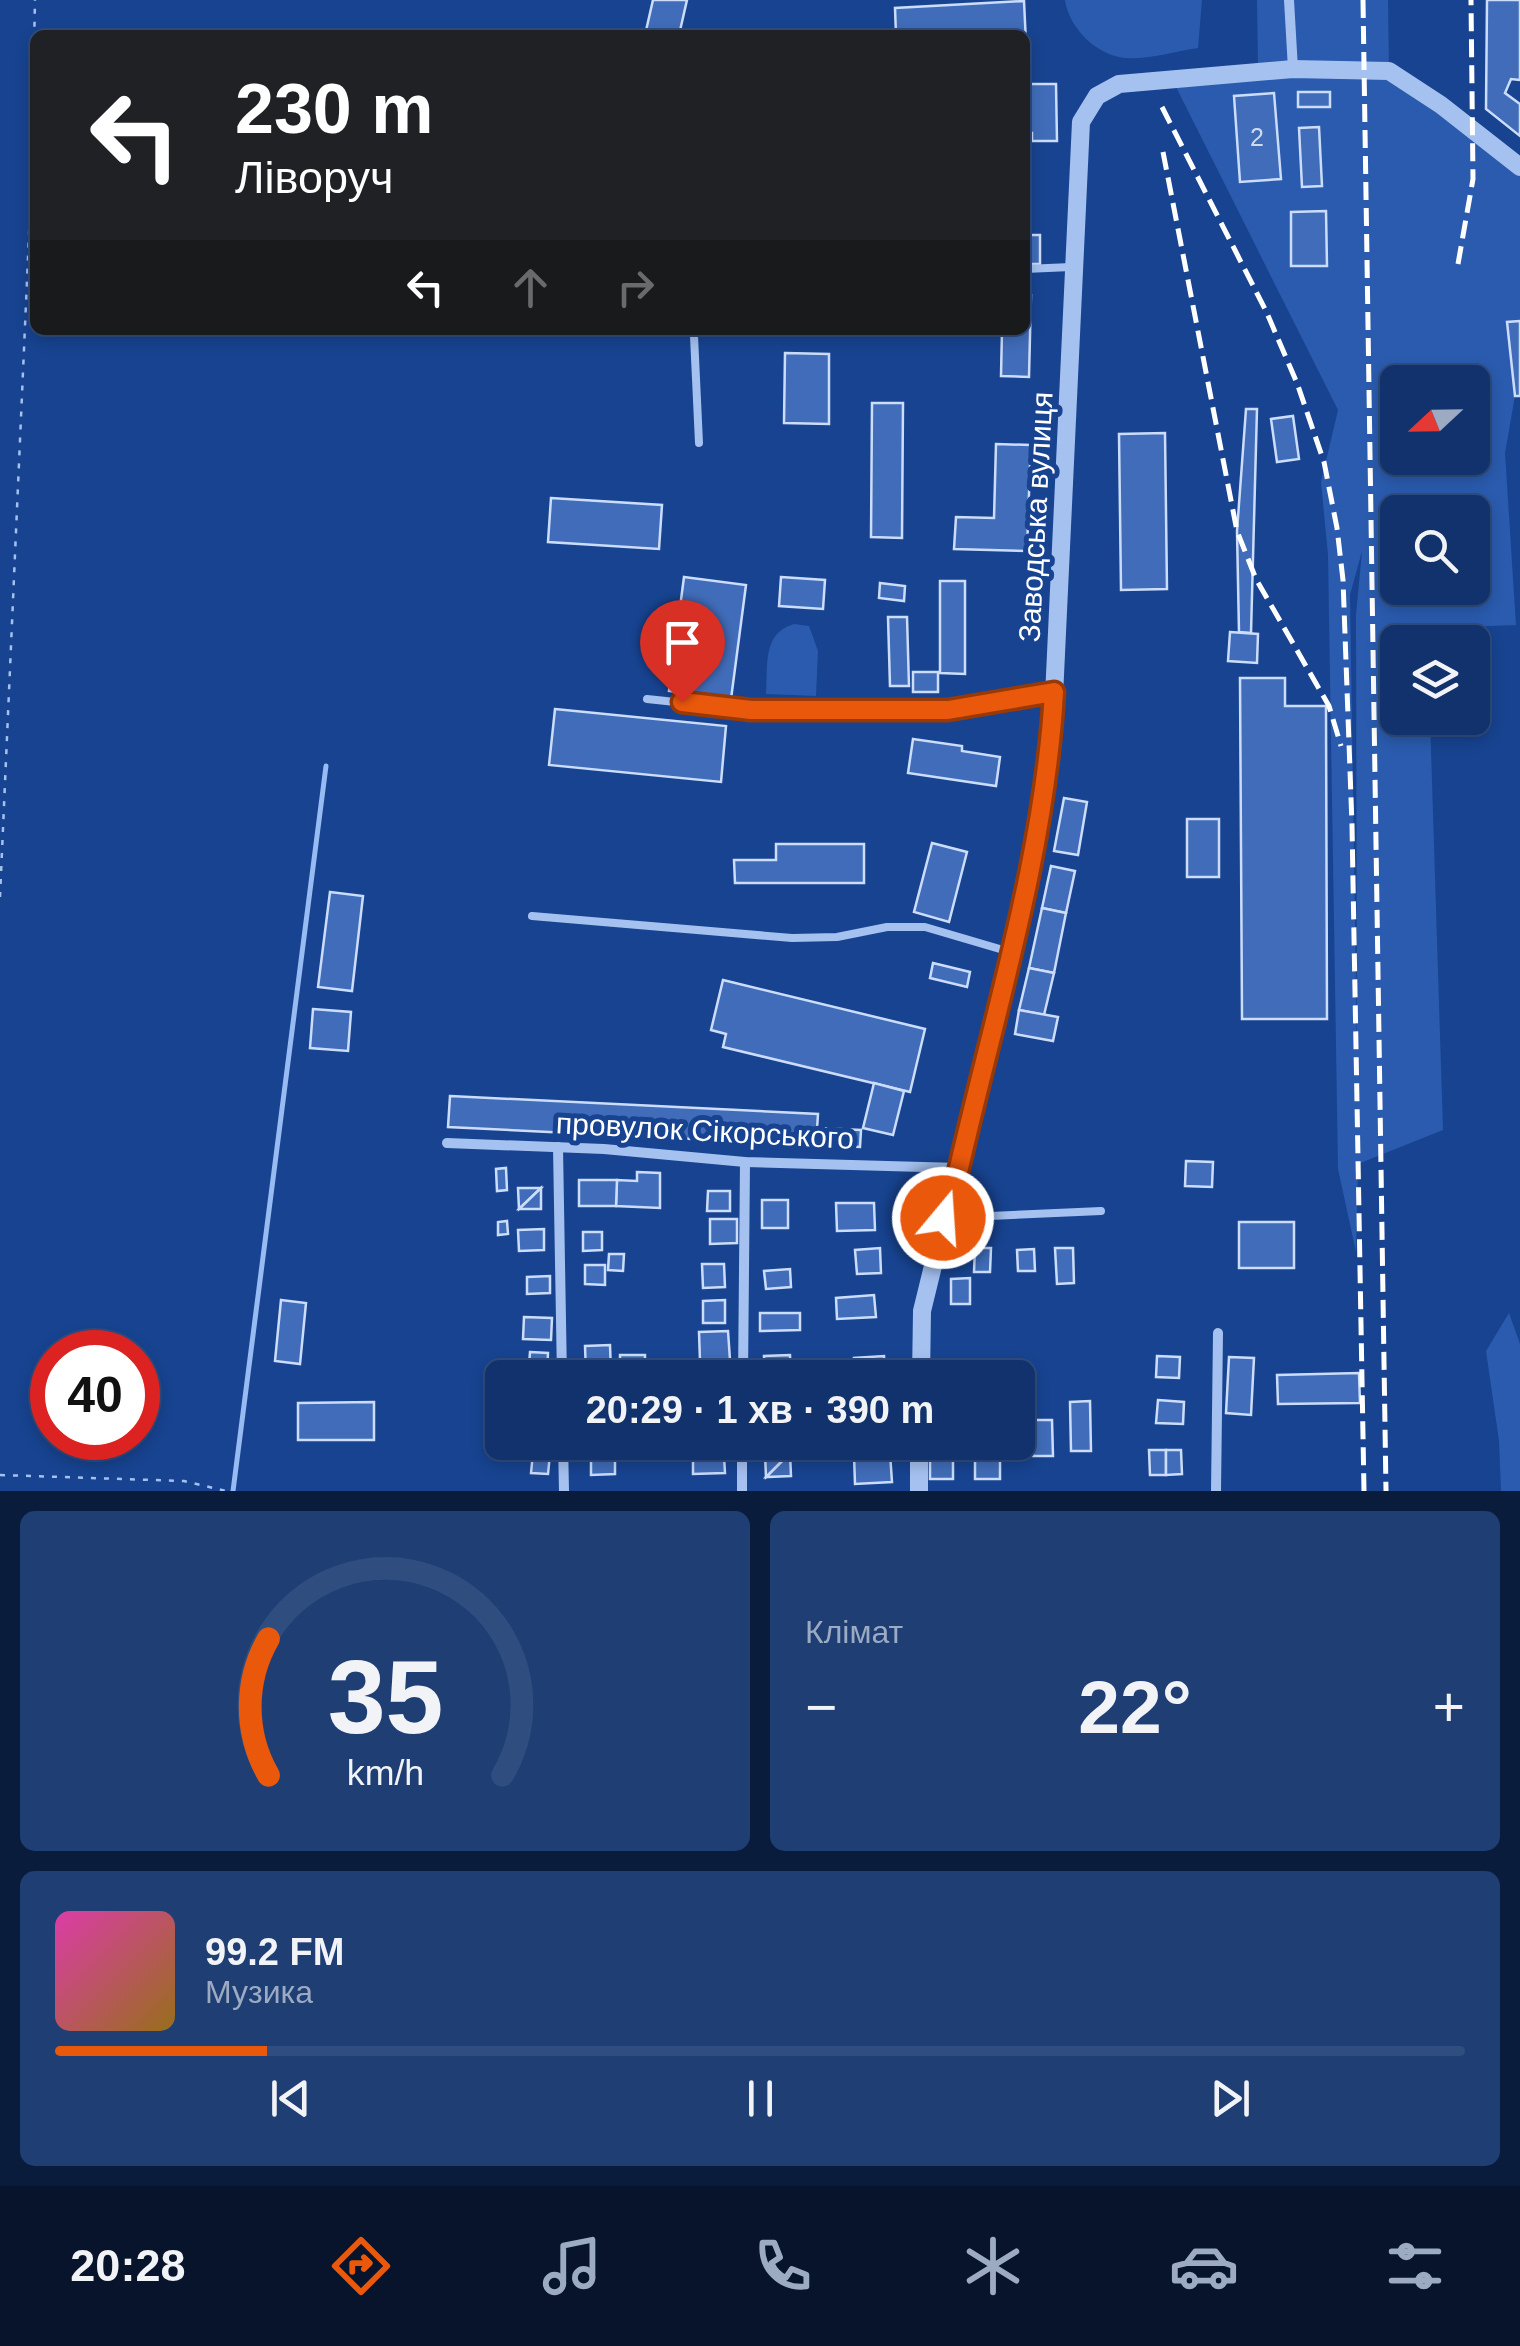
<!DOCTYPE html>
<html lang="uk">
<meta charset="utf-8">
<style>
body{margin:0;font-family:Helvetica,sans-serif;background:#1e3e74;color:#f1f3f6;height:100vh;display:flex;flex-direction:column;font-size:38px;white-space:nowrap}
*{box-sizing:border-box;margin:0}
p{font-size:32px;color:#9caac2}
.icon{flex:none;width:55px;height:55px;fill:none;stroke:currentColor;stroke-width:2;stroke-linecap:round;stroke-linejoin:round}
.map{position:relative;height:1491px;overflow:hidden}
.sheet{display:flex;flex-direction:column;gap:20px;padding:20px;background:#091c3b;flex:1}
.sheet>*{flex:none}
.top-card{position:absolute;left:30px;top:30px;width:1000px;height:305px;border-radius:15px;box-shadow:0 5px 15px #0003,0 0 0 2px #304d7f;background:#202124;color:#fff;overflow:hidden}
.needle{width:65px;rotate:248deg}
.buttons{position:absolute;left:1380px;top:365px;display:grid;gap:20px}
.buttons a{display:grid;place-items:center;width:110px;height:110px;border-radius:15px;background:#11326c;box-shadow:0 5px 15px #0003,0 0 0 2px #304d7f;font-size:50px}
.speed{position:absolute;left:30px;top:1330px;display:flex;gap:20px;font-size:50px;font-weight:700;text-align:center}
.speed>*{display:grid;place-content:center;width:130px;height:130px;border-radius:50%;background:#11326c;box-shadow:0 5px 15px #0003,0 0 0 2px #304d7f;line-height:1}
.speed .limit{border:15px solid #d22;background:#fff;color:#111}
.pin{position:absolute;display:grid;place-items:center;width:85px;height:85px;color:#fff;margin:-102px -42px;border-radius:50% 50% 50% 0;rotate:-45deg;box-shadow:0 0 10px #0007}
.pin .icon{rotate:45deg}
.me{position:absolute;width:110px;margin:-55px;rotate:18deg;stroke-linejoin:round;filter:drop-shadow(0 0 8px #0008)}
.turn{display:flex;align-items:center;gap:35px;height:210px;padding:0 40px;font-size:45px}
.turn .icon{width:130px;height:130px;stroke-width:2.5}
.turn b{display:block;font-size:70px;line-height:85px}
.lanes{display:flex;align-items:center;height:95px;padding:0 40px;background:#0003;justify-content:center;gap:50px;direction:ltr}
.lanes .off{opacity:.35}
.big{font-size:75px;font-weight:600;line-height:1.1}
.sheet .widget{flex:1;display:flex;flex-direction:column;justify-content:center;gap:15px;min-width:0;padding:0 35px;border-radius:15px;background:#1e3e74}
.sheet .dial{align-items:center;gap:0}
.dial svg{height:260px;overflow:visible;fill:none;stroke:#304d7f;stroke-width:7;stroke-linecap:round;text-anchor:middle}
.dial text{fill:#f1f3f6;stroke:none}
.song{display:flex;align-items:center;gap:30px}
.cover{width:120px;height:120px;border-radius:15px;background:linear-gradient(135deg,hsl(320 70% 55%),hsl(40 70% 35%))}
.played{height:10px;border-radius:5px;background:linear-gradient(90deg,#ea580c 15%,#304d7f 15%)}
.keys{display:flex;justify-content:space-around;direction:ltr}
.heat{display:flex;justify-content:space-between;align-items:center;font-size:55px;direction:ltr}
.sheet .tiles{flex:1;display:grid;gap:20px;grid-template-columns:1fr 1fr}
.widget:last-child{grid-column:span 2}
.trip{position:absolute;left:485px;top:1360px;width:550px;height:100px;border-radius:15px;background:#11326c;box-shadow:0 5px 15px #0003,0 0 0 2px #304d7f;font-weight:600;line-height:100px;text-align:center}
.tabs{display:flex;height:160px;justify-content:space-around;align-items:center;background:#07142b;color:#9caac2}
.tabs .icon{width:70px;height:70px}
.tabs .active{color:#ea580c}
.tabs b{font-size:45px;color:#f1f3f6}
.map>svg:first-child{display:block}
</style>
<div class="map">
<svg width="1520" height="1491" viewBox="0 0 1520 1491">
<rect width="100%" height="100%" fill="#174390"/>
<!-- green -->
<g fill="#2a5bae" fill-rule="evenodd">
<path d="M1065,0H1202L1198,48C1176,51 1148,60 1125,58C1096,55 1069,28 1065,0Z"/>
<path d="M1257,0H1388L1389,71L1520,167V321L1508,323L1515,396L1505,453L1516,625L1466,627L1464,642H1398V718H1430L1443,1130L1358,1164L1356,1252L1338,1169L1328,555L1321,482L1338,410L1172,79L1258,71ZM1398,382H1472V458H1398ZM1398,512H1472V588H1398ZM1362,551L1356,615L1357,1053L1350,595Z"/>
<path d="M794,624L809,626L818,651L816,696L766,694C768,666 762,633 794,624Z"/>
<polygon points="1509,1313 1520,1344 1520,1491 1501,1491 1499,1441 1486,1351"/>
</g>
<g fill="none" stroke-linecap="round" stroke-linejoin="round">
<!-- stream -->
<polyline stroke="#97bbf2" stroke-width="5" points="233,1491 326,766"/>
</g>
<!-- building -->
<g fill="#406cb9" stroke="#cbddfb" stroke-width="2.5">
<polygon points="653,0 687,0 679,35 645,35"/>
<polygon points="1487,0 1520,0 1520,80 1511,79 1505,93 1520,104 1520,136 1486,109"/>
<polygon points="1024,1 1026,43 1025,35 896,35 895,8"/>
<polygon points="1025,84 1056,84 1057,141 1032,141 1032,133 1025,133"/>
<rect x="1298" y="92" width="32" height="15"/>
<polygon points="1274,93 1281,179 1240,182 1234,96"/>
<polygon points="1319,127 1322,186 1302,187 1299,128"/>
<polygon points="1326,211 1327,266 1291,266 1291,212"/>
<rect x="1025" y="235" width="15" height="29"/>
<polygon points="1025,294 1031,295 1029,377 1001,376 1002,330 1025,330"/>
<polygon points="1520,321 1520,396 1515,396 1507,322"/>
<polygon points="785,353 829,354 829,424 784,423"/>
<polygon points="872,403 903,403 902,538 871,537"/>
<polygon points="1246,409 1257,409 1251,633 1239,632 1237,531"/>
<polygon points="1293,416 1299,459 1277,462 1271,419"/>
<polygon points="1165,433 1167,589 1121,590 1119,434"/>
<polygon points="996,444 1031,445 1031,448 1040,449 1040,466 1030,466 1027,551 954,549 956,517 994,518"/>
<polygon points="551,498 662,505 659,549 548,542"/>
<polygon points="684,577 746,585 731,699 669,691"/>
<polygon points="781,577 825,580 823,609 779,606"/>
<polygon points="940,581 965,581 965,674 940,673"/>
<polygon points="880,583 905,586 904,601 879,598"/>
<polygon points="888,617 907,617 909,686 890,686"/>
<polygon points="1230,632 1258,634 1257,663 1228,661"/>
<rect x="913" y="672" width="25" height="20"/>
<polygon points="1240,678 1285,678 1285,706 1326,706 1327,1019 1242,1019"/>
<polygon points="555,709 726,726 721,782 549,765"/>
<polygon points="913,739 962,746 962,751 1000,757 996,786 908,773"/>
<polygon points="1064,798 1087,802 1078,855 1054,851"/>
<rect x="1187" y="819" width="32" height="58"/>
<polygon points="932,843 967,852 949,922 914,912"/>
<polygon points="776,844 864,844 864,883 735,883 734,860 776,860"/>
<polygon points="1051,866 1075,871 1066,913 1042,908"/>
<polygon points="330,892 363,896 352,991 318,987"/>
<polygon points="1042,908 1066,913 1054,973 1029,968"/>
<polygon points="933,963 970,972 967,987 930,978"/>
<polygon points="1029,968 1054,973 1044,1015 1019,1010"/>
<polygon points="723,980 925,1029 910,1092 723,1047 726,1034 711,1030"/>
<polygon points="313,1009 351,1012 348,1051 310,1048"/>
<polygon points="1019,1010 1058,1017 1053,1041 1015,1034"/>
<polygon points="874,1083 904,1091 893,1135 863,1128"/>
<polygon points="450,1096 818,1114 816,1145 448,1127"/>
<polygon points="817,1128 861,1130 860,1147 816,1145"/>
<polygon points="1186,1161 1213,1162 1212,1187 1185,1186"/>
<polygon points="506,1168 507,1190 497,1191 496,1169"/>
<polygon points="637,1172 660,1173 660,1208 616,1206 617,1180 637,1181"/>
<polygon points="579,1180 617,1180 616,1206 579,1206"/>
<polygon points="518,1188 541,1188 519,1209"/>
<polygon points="541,1188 541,1209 519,1209"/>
<polygon points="708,1191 730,1191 730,1211 707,1211"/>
<rect x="762" y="1200" width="26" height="28"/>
<polygon points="836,1203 874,1203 875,1230 837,1231"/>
<polygon points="710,1219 737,1219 737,1243 710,1244"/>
<polygon points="507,1221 508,1234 498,1235 498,1222"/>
<rect x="1239" y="1222" width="55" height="46"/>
<polygon points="544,1229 544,1250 519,1251 518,1230"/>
<polygon points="583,1232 602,1232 602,1250 583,1251"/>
<polygon points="880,1248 881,1273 857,1274 855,1250"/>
<polygon points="975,1248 991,1248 990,1272 974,1272"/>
<polygon points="1055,1248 1073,1248 1074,1283 1057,1284"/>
<polygon points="1034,1249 1035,1271 1018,1271 1017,1250"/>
<polygon points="609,1254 624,1254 623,1271 608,1270"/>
<polygon points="702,1264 724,1264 725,1287 703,1288"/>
<polygon points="585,1265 605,1265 605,1285 585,1284"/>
<polygon points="790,1269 791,1287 766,1289 764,1271"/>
<polygon points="550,1276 550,1293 527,1294 527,1277"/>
<polygon points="970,1278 970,1304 951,1304 951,1279"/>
<polygon points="874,1295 876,1317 837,1319 836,1298"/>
<polygon points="281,1300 306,1303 300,1364 275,1361"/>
<polygon points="725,1300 725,1323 703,1323 703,1301"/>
<polygon points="760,1313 800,1313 800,1330 760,1331"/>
<polygon points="524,1317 552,1318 551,1340 523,1339"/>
<polygon points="728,1331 730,1360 700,1361 699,1332"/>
<polygon points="610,1345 611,1372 586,1373 585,1346"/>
<polygon points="530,1352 548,1353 547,1378 528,1378"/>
<rect x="620" y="1355" width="25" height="14"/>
<polygon points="790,1355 791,1378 765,1378 764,1356"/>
<polygon points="884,1356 885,1378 855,1378 854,1358"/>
<polygon points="1157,1356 1180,1357 1179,1378 1156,1377"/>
<polygon points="1229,1357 1254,1358 1251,1415 1226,1413"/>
<rect x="700" y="1370" width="25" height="8"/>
<polygon points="1359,1373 1360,1403 1278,1404 1277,1375"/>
<polygon points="1158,1400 1184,1402 1183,1424 1156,1423"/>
<polygon points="1090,1401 1091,1451 1071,1451 1070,1402"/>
<polygon points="374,1402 374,1440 298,1440 298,1403"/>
<polygon points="1032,1420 1052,1420 1053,1456 1033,1456"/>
<rect x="975" y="1442" width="25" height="37"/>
<polygon points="930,1446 953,1447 953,1479 930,1479"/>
<polygon points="615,1447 615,1474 591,1475 591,1448"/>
<polygon points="1149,1450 1166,1450 1166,1475 1150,1475"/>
<polygon points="1166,1450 1181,1450 1182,1474 1166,1475"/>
<polygon points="533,1453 550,1454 548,1474 531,1473"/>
<polygon points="790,1453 791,1476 766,1477"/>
<polygon points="790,1453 766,1477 765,1454"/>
<polygon points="890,1453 892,1482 855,1484 854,1455"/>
<polygon points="724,1456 725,1473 693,1474 693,1458"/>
</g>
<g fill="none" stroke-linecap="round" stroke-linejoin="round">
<!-- path -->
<g stroke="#a5c1f0" stroke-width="2.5" stroke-dasharray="5 8" stroke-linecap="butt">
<polyline points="0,897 31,189 35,0"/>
<polyline points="0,1475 184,1481 226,1491"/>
</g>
<!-- service -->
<g stroke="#a5c1f0" stroke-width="8">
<polyline points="1025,269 1071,267"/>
<polyline points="698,330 694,336 699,443"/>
<polyline points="647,699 751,710 948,710 1054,692"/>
<polyline points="532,916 792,938 837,937 887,927 925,927 1010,952"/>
<polyline points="946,1218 1101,1211"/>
</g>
<!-- minor -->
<g stroke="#a5c1f0" stroke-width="10">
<polyline points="1289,0 1293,69"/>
<polyline points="447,1143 604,1149 745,1162 959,1168"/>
<polyline points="558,1147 562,1378"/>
<polyline points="743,1378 745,1162"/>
<polyline points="563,1442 564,1491"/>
<polyline points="742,1491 742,1442"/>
<polyline points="1216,1491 1218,1333"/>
</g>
<!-- tertiary -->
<g stroke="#a5c1f0" stroke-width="18">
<polyline points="921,1378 922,1311 1033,856 1051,760 1081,122 1097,96 1119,84 1293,69 1389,71 1441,105 1520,167"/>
<polyline points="919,1491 919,1442"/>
</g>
<!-- rail -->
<g stroke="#fff" stroke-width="5" stroke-dasharray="18 8" stroke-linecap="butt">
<polyline points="1363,0 1386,1491"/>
<polyline points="1162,107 1266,311 1297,383 1324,462 1337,528 1343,580 1352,825 1364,1491"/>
<polyline points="1163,152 1237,531 1256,579 1329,706 1341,746"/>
<polyline points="1458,264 1473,179 1471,0"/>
</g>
</g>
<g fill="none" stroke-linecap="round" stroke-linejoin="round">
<defs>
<path id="route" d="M682,702L751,710H948L1054,692C1045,853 995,1011 959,1168L943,1218"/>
</defs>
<!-- route casing -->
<use href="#route" stroke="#983908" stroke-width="25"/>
<!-- route -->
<use href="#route" stroke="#ea580c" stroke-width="18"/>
</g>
<g text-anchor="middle" stroke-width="10" stroke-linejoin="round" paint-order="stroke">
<!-- number labels -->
<g font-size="25" fill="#cfdaee">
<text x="1257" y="146">2</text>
</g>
<!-- street labels -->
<g font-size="30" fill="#fff" stroke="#174390">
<text transform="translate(1036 517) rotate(-87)" y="10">Заводська вулиця</text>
<text transform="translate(705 1131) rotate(3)" y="10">провулок Сікорського</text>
</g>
</g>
</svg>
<div class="buttons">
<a><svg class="needle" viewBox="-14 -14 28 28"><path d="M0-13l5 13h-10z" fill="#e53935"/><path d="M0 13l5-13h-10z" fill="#9caac2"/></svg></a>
<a><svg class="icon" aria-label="search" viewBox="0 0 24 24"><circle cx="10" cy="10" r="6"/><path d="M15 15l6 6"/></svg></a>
<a><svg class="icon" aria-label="layers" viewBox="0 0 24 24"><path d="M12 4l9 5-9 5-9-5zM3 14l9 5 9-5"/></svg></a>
</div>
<div class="speed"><div class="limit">40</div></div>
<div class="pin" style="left:682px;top:702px;background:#d93025"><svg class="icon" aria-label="arrive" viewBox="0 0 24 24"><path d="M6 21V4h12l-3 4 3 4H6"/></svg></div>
<svg class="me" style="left:943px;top:1218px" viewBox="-20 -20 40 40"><circle r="17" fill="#ea580c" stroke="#fff" stroke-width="3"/><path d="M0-11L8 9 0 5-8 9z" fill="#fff"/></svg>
<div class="trip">20:29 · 1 хв · 390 m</div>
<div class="top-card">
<div class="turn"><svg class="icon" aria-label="left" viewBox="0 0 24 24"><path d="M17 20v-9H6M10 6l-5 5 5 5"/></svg><div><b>230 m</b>Ліворуч</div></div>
<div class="lanes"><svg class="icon" aria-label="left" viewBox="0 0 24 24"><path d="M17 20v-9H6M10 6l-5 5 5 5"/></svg><svg class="icon off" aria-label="ahead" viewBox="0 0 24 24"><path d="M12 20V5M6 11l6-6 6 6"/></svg><svg class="icon off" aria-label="right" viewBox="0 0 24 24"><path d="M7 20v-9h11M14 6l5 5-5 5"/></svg></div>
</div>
</div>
<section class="sheet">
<div class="tiles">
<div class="widget dial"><svg viewBox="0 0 100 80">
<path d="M14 69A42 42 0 1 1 86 69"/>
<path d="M14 69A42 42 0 0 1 14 27" stroke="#ea580c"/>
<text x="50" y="56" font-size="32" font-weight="700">35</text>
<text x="50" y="72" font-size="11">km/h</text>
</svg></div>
<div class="widget"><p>Клімат</p>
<div class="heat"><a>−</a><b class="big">22°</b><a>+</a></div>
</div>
<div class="widget">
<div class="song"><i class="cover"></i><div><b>99.2 FM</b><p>Музика</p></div></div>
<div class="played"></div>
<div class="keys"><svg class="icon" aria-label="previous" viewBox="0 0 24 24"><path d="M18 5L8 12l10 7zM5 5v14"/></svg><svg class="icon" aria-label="pause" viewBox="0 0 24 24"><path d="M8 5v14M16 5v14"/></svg><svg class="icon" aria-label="next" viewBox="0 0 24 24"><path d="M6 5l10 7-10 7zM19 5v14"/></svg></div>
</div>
</div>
</section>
<nav class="tabs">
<b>20:28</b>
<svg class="icon active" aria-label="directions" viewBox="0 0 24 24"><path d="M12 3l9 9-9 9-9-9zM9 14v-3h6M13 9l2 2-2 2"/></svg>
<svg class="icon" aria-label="music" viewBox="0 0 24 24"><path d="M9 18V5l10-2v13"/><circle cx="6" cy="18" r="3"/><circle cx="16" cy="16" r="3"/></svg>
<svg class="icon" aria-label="phone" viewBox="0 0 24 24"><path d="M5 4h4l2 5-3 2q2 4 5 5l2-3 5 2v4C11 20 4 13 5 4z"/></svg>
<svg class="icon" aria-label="climate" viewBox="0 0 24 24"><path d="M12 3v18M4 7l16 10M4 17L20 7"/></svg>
<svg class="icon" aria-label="car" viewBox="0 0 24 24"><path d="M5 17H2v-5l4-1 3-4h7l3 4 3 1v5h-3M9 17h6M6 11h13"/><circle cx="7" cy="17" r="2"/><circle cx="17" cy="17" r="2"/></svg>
<svg class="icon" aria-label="filters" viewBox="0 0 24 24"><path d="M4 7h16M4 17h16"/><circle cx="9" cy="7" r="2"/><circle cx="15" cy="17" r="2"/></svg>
</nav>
